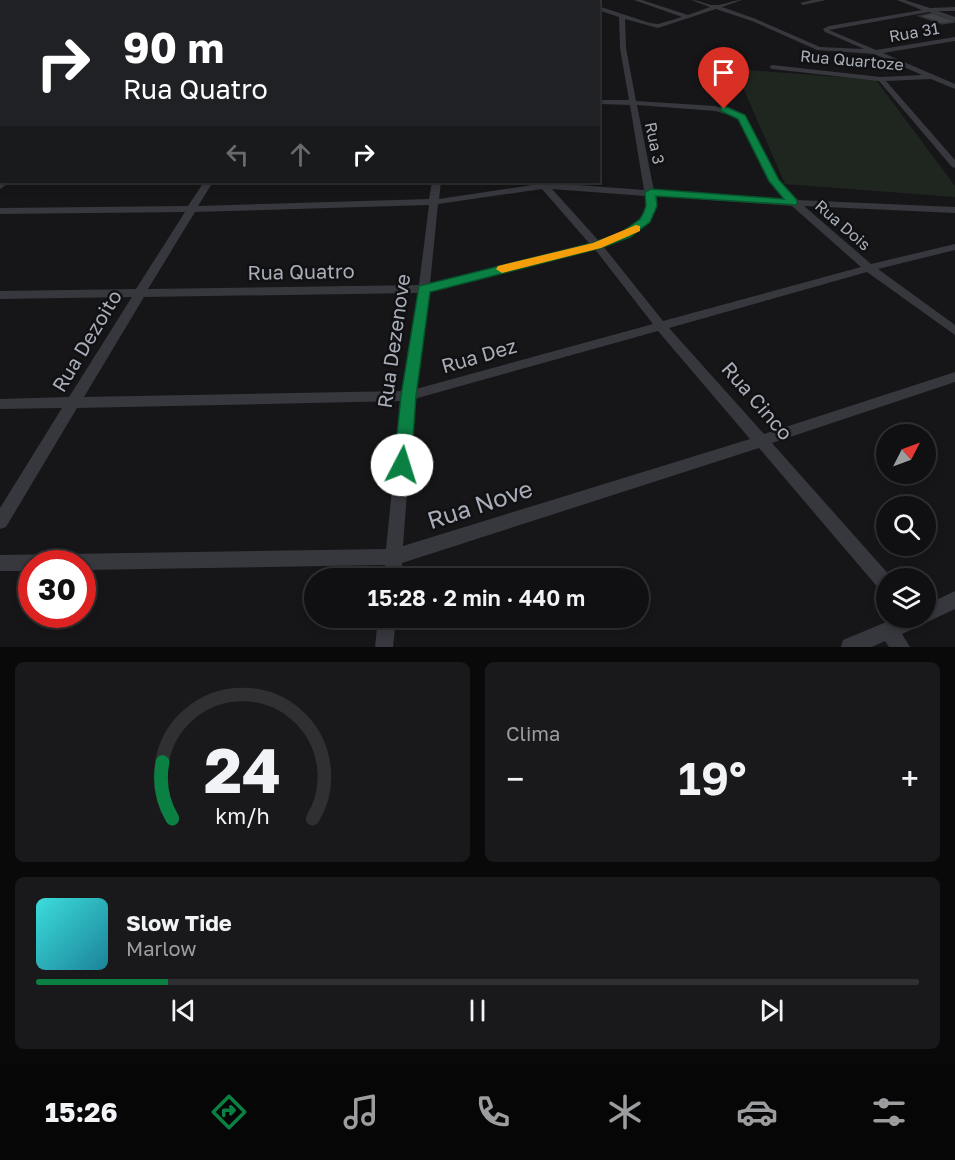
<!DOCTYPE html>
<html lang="pt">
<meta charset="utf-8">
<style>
body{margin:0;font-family:"Golos Text",sans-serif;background:#19191b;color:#f1f3f6;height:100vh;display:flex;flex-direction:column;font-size:22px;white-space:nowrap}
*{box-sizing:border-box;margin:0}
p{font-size:20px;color:#9c9d9f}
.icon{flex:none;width:33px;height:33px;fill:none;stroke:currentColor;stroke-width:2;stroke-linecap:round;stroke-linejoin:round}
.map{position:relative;height:647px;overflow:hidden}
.side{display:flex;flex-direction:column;gap:15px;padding:15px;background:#09090a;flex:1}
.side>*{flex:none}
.guide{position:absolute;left:0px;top:0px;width:600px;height:183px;box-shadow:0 3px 9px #0003,0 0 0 2px #303032;background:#202124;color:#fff;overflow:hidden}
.needle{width:39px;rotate:48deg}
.buttons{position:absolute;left:876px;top:424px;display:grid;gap:12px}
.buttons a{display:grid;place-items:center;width:60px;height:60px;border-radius:50%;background:#101012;box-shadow:0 3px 9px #0003,0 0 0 2px #303032;font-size:30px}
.speed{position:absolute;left:18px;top:550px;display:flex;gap:12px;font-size:30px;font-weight:700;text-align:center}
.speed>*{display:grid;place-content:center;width:78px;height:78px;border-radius:50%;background:#101012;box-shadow:0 3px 9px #0003,0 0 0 2px #303032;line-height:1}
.speed .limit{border:9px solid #d22;background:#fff;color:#111}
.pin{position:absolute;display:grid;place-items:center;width:51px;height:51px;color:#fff;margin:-62px -26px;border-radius:50% 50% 50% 0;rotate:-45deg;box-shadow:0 0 6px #0007}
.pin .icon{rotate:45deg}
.me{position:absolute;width:66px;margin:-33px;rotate:5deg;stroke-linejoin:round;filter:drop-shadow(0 0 4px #0008)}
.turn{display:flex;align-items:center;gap:21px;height:126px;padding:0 24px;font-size:27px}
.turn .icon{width:78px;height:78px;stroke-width:2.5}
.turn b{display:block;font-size:42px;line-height:51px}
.lanes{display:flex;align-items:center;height:57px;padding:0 24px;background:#0003;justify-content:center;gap:30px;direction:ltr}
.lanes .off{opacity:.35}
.big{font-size:45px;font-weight:600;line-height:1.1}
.side .tile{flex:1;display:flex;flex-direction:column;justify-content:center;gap:9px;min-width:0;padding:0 21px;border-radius:9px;background:#19191b}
.side .dial{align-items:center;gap:0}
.dial svg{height:156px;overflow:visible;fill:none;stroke:#303032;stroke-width:7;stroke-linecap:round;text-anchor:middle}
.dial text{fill:#f1f3f6;stroke:none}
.song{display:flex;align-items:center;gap:18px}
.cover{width:72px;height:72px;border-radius:9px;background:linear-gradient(135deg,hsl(180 70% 55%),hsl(190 70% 35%))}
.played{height:6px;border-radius:3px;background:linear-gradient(90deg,#0b8043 15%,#303032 15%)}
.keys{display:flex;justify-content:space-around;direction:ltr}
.heat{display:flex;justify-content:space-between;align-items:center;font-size:33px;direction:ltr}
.side .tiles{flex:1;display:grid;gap:15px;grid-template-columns:1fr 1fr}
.tile:last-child{grid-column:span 2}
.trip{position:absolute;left:304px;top:568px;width:345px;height:60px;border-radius:30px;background:#101012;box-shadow:0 3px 9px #0003,0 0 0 2px #303032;font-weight:600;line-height:60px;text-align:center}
.tab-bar{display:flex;height:96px;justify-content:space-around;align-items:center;background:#060607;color:#9c9d9f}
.tab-bar .icon{width:42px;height:42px}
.tab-bar .active{color:#0b8043}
.tab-bar b{font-size:27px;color:#f1f3f6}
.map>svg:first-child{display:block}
</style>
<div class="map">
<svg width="955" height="647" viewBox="0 0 955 647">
<rect width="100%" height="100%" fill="#161618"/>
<!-- green -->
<polygon fill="#1e261f" points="735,69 876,80 955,186 955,197 785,184"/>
<!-- building -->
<polygon fill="#404145" stroke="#303034" stroke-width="1.5" points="933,13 955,21 955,22 942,24 919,16"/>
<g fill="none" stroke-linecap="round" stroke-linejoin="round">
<!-- minor -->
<g fill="#37383d" fill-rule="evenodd">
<polygon points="95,0 102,0 94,2"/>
<polygon points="142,0 161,2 144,2"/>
<polygon points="213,0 220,0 211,2"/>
<polygon points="512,0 520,0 509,2"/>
<polygon points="574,0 583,2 576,2"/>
<path d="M634,0H642L688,15L710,7L691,0C700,0 708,6 716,5C725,5 733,0 742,0L722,7L756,19L820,47L864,49L825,32L823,29L829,26L922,10L897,0H905L930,8L955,7V11H938L955,17V21L929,12L829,30L876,50L955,37V41L883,53L955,84V89L931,79L886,81L955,160V168L952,167L879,81L772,69L769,67L772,65L881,77L922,75L874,54L817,50L752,21L716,9L658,28L625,19L626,48L636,101L715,106L745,115L778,180L797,200L955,207V213L804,206L871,264L955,244V250L878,269L955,325V335L867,272L669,328L764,434L955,372V382L772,443L892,578L886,579V592L880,590L759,448L402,563L401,579H383L385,565L82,570V564H32V571H0V555L386,549L401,401L77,408L6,527L0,529V508L62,408L0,409V399L69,397L132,297L0,299V291L136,289L185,212L0,214V208L188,206L204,182H213L198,206L429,199L432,182H441L439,199L539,184V182L644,190L630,105L598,104V100H629L620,48L619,17L598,10V6L650,23L658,24L682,17ZM637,105L715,111L739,118L769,181L784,200L654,191ZM542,189L589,243L430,284L438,204ZM552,189L645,196C650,223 621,235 598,240ZM655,196L792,206L861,267L663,321L603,246C626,239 661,226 655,196ZM429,205L419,285L148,289L195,212ZM594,248L653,324L416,389L429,291ZM418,293L402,391L84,397L144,297ZM658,331L750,439L403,546L414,399Z"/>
<polygon points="812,0 826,0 803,5 800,3"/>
<rect x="0" y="9" width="2" height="4"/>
<polygon points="2,35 2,39 0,40 0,36"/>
<polygon points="0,68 2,68 0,73"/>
<polygon points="2,180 10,182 0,189 0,181"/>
<polygon points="955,591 955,609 902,634 910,647 889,647 885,641 872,647 841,647 843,640 896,618 926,618 926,605"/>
<polygon points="378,618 396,618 393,647 375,647"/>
</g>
<!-- secondary -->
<g fill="#45474d" fill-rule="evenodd">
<polygon points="419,0 431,0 417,2"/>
<polygon points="478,0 490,0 476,2"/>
<polygon points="0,95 2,95 0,102"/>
<polygon points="0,123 2,123 0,131"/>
</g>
<!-- trunk -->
<g fill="#5b5e65" fill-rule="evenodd">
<polygon points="438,0 451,0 437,2"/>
<rect x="0" y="115" width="2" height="8"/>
</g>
</g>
<!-- route -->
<polygon fill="#0b8043" stroke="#07532c" stroke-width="1.5" points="724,106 745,115 779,180 797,200 797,205 656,196 657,206 650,222 630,237 601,248 430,292 416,396 411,465 408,470 402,472 396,470 394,465 401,396 419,286 593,243 622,232 640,219 643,214 646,206 645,192 651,189 784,199 769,181 738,119 721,111 721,107"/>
<!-- slow -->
<polygon fill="#f59e0b" points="636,225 640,226 640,231 601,248 502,273 496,269 498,266 593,243"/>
<g text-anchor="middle" stroke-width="5" stroke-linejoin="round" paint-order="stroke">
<!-- far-street labels -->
<g font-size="16" fill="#a8adb8" stroke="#111113">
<text transform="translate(914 32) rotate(-10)" y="6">Rua 31</text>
<text transform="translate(852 60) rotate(5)" y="6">Rua Quartoze</text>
<text transform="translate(655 143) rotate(78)" y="6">Rua 3</text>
<text transform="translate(843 225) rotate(41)" y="6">Rua Dois</text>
</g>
<!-- street labels -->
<g font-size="20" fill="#a8adb8" stroke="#111113">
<text transform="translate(301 272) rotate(-1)" y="7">Rua Quatro</text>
<text transform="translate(87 341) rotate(-59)" y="7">Rua Dezoito</text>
<text transform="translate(394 341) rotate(-82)" y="7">Rua Dezenove</text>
<text transform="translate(479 356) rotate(-16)" y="7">Rua Dez</text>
<text transform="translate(757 401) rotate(49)" y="7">Rua Cinco</text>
</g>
<!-- near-street labels -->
<g font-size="24" fill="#a8adb8" stroke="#111113">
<text transform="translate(480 505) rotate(-18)" y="8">Rua Nove</text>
</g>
</g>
</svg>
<div class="buttons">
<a><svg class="needle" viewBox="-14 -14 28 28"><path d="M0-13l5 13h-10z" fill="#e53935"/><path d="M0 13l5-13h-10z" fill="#9c9d9f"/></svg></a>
<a><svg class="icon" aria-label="search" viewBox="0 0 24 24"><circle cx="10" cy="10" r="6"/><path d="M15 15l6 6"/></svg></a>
<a><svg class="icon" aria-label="layers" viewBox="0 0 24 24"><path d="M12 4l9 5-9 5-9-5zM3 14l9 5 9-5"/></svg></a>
</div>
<div class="speed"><div class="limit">30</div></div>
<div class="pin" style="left:724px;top:109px;background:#d93025"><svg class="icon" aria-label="arrive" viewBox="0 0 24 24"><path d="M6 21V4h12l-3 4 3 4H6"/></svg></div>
<svg class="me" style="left:402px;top:465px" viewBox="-20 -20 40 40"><circle r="19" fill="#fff"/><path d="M0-13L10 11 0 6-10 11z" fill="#0b8043"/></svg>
<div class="trip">15:28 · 2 min · 440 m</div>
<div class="guide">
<div class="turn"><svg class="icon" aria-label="right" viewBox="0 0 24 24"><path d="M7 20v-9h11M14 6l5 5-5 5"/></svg><div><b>90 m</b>Rua Quatro</div></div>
<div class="lanes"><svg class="icon off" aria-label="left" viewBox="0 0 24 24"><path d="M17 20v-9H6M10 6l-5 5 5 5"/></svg><svg class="icon off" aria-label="ahead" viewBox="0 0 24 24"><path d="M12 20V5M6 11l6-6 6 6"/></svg><svg class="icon" aria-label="right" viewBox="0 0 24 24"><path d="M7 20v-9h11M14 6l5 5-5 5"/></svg></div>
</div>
</div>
<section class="side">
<div class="tiles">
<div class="tile dial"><svg viewBox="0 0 100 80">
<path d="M14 69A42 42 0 1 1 86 69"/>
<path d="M14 69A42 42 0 0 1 9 40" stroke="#0b8043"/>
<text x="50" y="56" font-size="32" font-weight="700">24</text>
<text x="50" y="72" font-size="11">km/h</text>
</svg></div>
<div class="tile"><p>Clima</p>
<div class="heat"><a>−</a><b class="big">19°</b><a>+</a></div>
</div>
<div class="tile">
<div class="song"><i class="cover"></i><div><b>Slow Tide</b><p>Marlow</p></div></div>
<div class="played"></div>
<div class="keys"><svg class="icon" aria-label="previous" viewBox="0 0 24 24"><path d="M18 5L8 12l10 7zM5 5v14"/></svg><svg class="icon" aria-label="pause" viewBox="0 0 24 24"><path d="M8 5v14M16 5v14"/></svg><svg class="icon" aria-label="next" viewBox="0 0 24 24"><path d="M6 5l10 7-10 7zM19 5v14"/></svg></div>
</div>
</div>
</section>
<nav class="tab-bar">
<b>15:26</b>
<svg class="icon active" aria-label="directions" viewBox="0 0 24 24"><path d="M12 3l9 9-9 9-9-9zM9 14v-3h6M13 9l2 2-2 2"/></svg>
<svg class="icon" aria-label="music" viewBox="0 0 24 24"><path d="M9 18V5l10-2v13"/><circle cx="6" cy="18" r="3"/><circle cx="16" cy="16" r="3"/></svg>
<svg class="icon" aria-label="phone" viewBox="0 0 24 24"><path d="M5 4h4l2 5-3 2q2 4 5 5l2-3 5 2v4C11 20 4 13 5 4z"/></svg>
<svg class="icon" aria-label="climate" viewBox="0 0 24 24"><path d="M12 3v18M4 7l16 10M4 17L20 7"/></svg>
<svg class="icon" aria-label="car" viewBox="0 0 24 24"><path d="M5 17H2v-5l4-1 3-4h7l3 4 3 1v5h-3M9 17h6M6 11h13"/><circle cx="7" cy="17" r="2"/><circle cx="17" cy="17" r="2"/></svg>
<svg class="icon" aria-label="filters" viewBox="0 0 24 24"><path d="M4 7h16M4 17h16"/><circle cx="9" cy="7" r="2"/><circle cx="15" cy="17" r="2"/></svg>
</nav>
